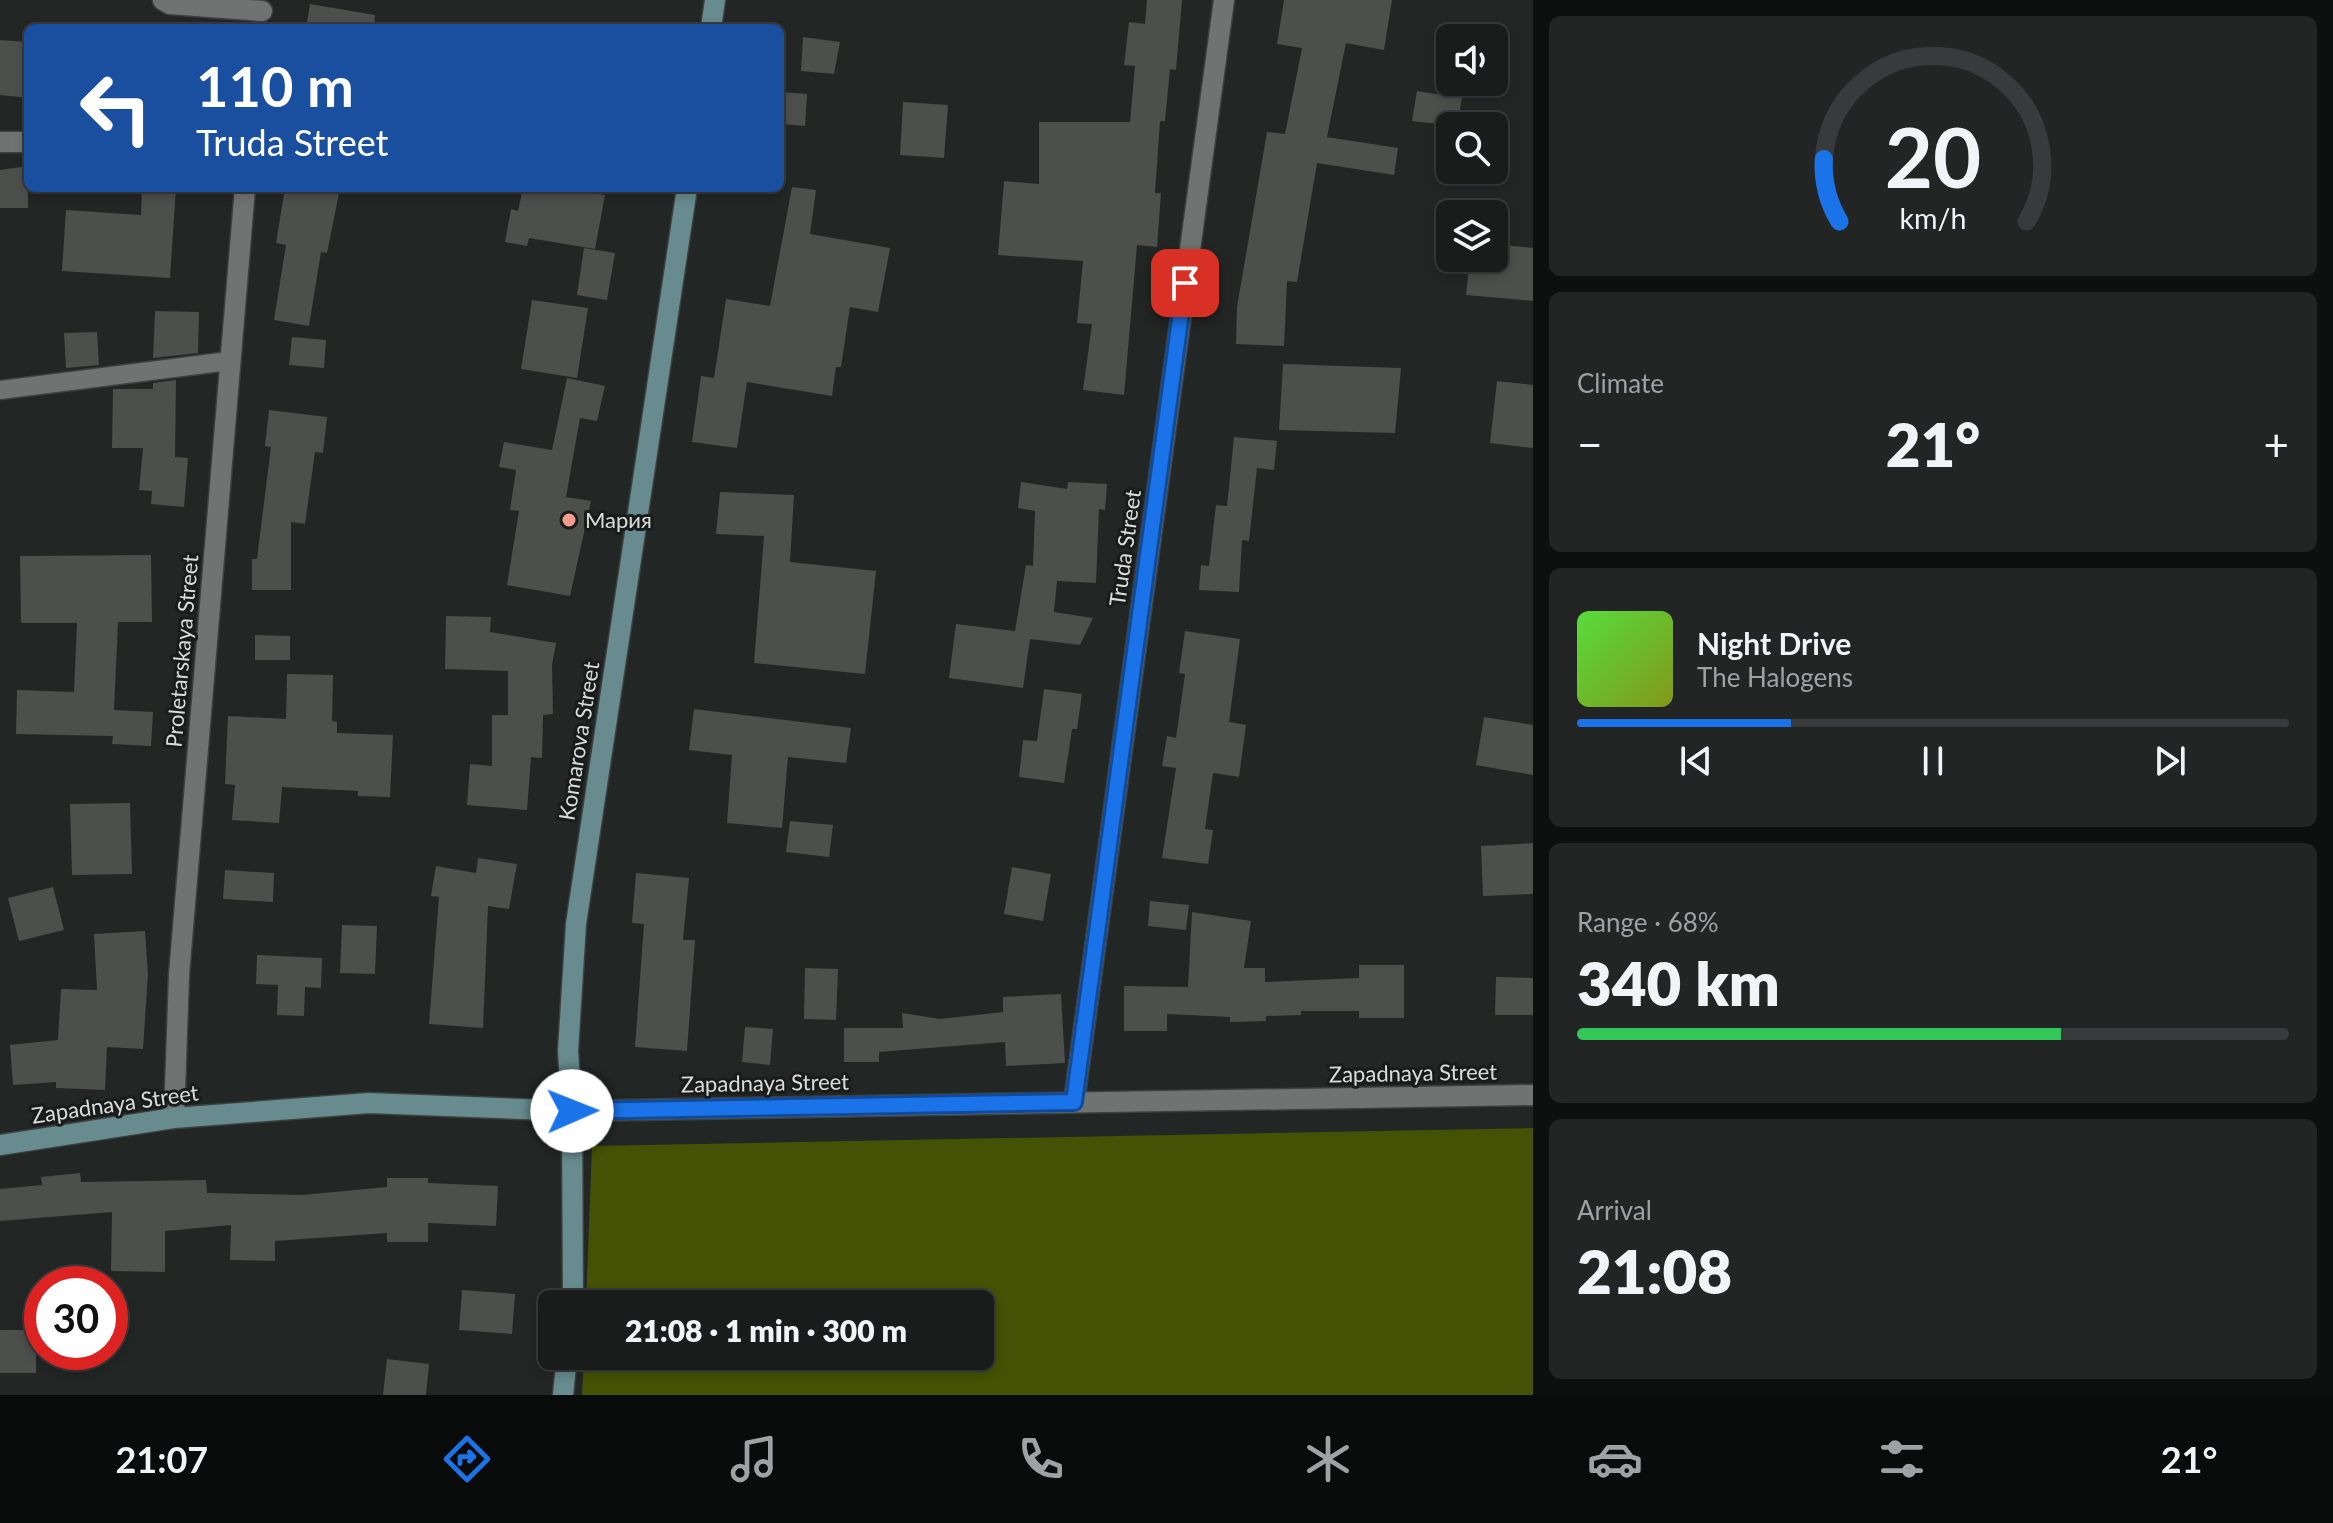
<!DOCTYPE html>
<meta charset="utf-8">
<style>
body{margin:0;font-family:Lato,sans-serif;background:#232525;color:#f1f3f6;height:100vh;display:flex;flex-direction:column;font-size:30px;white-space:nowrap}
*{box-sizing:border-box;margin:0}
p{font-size:26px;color:#9fa1a3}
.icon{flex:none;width:44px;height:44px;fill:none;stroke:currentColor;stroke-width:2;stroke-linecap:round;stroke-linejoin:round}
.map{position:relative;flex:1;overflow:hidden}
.panel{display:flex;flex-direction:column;gap:16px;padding:16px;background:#0e0f0f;width:800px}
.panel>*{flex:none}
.top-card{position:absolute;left:24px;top:24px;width:760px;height:168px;border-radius:12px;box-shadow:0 4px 12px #0003,0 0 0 2px #383a3b;background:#1a4fa0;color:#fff;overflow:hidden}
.tools{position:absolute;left:1436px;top:24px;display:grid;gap:16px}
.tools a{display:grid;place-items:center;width:72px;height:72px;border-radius:12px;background:#1a1c1c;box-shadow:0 4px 12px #0003,0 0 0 2px #383a3b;font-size:40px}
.speed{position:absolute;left:24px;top:1266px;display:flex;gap:16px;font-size:40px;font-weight:700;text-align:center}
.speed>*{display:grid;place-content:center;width:104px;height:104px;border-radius:50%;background:#1a1c1c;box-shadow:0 4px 12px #0003,0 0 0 2px #383a3b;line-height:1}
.speed .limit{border:12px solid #d22;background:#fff;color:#111}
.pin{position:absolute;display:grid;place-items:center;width:68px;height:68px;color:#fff;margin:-34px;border-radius:16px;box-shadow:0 4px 12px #0006}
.me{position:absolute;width:88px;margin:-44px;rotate:89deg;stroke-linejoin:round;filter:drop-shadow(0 0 6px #0008)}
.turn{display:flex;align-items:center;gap:28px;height:168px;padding:0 40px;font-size:36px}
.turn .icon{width:104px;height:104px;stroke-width:2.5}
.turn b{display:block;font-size:56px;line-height:68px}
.big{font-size:60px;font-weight:800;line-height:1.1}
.panel .widget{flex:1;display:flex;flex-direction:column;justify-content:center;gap:12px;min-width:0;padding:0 28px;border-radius:12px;background:#232525}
.panel .dial{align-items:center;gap:0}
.dial svg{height:208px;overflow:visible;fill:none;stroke:#383a3b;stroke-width:7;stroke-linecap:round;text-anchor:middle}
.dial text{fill:#f1f3f6;stroke:none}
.song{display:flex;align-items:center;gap:24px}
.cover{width:96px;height:96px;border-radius:12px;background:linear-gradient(135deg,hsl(110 70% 55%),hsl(70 70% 35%))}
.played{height:8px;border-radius:4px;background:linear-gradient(90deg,#1a73e8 30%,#383a3b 30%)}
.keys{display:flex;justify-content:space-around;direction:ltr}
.heat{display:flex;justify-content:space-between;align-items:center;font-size:44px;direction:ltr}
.charge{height:12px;border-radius:6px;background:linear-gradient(90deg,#34c759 68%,#383a3b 0)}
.trip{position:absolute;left:538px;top:1290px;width:456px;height:80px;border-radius:12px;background:#1a1c1c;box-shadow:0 4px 12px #0003,0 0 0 2px #383a3b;font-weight:800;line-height:80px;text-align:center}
.menu{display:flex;height:128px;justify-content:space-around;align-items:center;background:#0a0b0b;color:#9fa1a3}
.menu .icon{width:56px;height:56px}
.menu .active{color:#1a73e8}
.menu b{font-size:36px;color:#f1f3f6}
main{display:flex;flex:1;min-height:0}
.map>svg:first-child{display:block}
</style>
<main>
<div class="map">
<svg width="1533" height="1395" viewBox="0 0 1533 1395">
<rect width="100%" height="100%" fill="#222625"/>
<!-- green -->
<polygon fill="#455104" points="1533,1128 1533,1395 582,1395 584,1356 980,1356 980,1304 586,1304 592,1146"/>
<!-- building -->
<g fill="#4c4f4c">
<polygon points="1147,0 1182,0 1176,70 1170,69 1165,121 1160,121 1155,193 1161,193 1157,247 1137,245 1124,395 1083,390 1092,324 1077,323 1083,261 998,255 1004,181 1039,184 1039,122 1130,122 1135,66 1124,65 1129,22 1145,24"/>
<polygon points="1284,0 1392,0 1384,50 1346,43 1327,137 1398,148 1394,175 1317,163 1297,282 1287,281 1284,346 1236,344 1237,307 1267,132 1285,134 1302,48 1277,44"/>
<polygon points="310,4 375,15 374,28 306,28"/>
<polygon points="803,37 840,42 834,74 801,71"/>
<polygon points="0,40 28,42 28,98 0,95"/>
<polygon points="1417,91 1462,98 1457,126 1412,121"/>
<polygon points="780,92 807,94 805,126 780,124"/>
<polygon points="903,102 948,105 944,158 900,155"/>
<polygon points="28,166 28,208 0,208 0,170"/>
<polygon points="792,187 816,190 810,234 890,248 878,312 850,307 841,367 836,367 832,396 747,382 737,448 692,442 701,376 714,378 726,299 770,306"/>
<polygon points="142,188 176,188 170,278 62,271 66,210 141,215"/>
<polygon points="285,188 340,188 327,253 321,252 309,326 274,320 286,245 276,243"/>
<polygon points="523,188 566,188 605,195 595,249 529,238 527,246 505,242 511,209 518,211"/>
<polygon points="1494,244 1533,248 1533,301 1466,295 1470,258 1494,258"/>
<polygon points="584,248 615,253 607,300 577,295"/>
<polygon points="532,300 588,308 577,378 521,369"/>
<polygon points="155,311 199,312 198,353 153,358"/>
<polygon points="97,332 99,365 66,368 64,333"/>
<polygon points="292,337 326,340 324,368 289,365"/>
<polygon points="1283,364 1401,368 1395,433 1279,430"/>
<polygon points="567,378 605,386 597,421 580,418 566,497 591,501 570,596 507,585 519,511 510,510 516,470 499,467 504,442 552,450"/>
<polygon points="176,380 175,457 188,458 184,507 151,504 152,491 139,490 143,448 112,448 113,389 153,389 153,383"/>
<polygon points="1497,381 1533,385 1533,448 1490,443"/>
<polygon points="269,410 327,417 323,453 315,452 305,524 291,522 291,590 252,590 252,559 257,559 271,447 265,446"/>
<polygon points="1234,437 1277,441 1274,470 1257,468 1249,541 1242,540 1239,592 1199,590 1201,565 1209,566 1216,505 1227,506"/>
<polygon points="1021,482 1067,489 1068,482 1107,484 1105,510 1099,509 1096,583 1057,581 1054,612 1093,618 1080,645 1030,639 1023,688 949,678 956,624 1015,631 1026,565 1033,566 1035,511 1018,508"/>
<polygon points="720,492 794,495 790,562 876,571 865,674 754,663 764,536 716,534"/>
<polygon points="151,555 152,622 118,622 114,710 153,712 151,746 112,744 113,736 16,734 17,690 74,692 77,623 21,623 20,556"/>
<polygon points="446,616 491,617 490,632 556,643 552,665 553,714 543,715 542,758 531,757 527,810 467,805 470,764 492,766 492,715 508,715 508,671 445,669"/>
<polygon points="1185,631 1240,639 1229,722 1246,725 1239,777 1213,773 1205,829 1213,830 1208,864 1162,858 1176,768 1162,766 1167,736 1176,738 1185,674 1179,673"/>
<polygon points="255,635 290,636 290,660 255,660"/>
<polygon points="287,674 333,675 332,721 337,722 337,733 393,735 390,797 358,796 358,791 282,787 279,823 232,820 235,785 225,784 228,716 286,719"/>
<polygon points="1044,689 1082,694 1077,729 1072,729 1064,783 1019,777 1023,740 1037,741"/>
<polygon points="694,709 851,728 846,763 788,757 782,828 727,823 732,755 689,750"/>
<polygon points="1484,717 1533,725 1533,775 1476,765"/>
<polygon points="130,803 132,874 72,875 70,804"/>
<polygon points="790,821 833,825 829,857 786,852"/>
<polygon points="1533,843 1533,894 1483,896 1481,846"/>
<polygon points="478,858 517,864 509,909 488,906 483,1028 429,1024 439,897 431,896 436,866 476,873"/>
<polygon points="1012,867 1051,874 1043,921 1004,914"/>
<polygon points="225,870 274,873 273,902 223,899"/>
<polygon points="636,873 689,878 683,940 695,940 687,1051 635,1047 644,924 632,923"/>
<polygon points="53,887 64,930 19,941 8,898"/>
<polygon points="1150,901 1189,905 1186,930 1148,926"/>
<polygon points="1192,912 1251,921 1244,968 1265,968 1265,982 1359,978 1359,965 1404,965 1404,1018 1359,1018 1359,1011 1301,1011 1301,1015 1266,1016 1266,1021 1230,1022 1230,1017 1167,1014 1167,1031 1124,1031 1124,986 1188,987"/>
<polygon points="342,925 377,926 375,974 340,973"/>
<polygon points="145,931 148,974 143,1049 107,1047 105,1090 56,1088 56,1082 13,1085 10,1045 58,1040 61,989 97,990 94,934"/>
<polygon points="257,955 322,958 321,988 305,987 304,1016 277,1015 278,985 256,984"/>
<polygon points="805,968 838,969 836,1020 804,1019"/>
<polygon points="1496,977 1533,978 1533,1015 1495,1015"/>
<polygon points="1061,994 1065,1063 1006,1066 1005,1042 879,1052 879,1062 844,1062 844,1028 903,1028 902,1013 940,1019 1003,1012 1003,997"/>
<polygon points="745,1027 773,1029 770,1065 742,1062"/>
<polygon points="80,1173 81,1182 206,1180 207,1193 302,1195 387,1187 387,1178 428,1178 428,1183 498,1186 496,1226 428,1223 428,1242 387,1242 387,1233 275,1241 275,1261 230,1260 231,1225 165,1231 165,1272 111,1271 112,1212 0,1221 0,1189 42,1185 41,1177"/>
<polygon points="462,1290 515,1294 512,1334 459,1330"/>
<rect x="0" y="1330" width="36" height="43"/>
<polygon points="387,1359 429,1364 426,1395 383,1395"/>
</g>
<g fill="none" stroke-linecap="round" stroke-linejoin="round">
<defs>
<polyline id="lane" points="0,390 229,361"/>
<g id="street">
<polyline points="163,0 170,4 262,11"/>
<polyline points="0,142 28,142"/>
<polyline points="1074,1102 1224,0"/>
<polyline points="572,1111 1533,1095"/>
<polyline points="174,1118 179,975 245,188"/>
</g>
<g id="secondary">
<polyline points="711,28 715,0"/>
<polyline points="0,1145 174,1118 369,1103 572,1111"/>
<polyline points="573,1304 572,1111 568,1051 576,924 687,188"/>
<polyline points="563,1395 567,1356"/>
</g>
</defs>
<!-- lane casing -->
<use href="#lane" stroke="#3d4040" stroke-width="21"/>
<!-- street casing -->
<use href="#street" stroke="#3d4040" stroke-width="23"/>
<!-- secondary casing -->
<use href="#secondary" stroke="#3d4040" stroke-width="23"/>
<!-- lane -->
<use href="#lane" stroke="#6f7472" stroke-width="18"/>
<!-- street -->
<use href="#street" stroke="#6f7472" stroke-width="20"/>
<!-- secondary -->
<use href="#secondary" stroke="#678b8e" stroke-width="20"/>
</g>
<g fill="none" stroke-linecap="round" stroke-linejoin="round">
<defs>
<polyline id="route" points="572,1111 1074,1102 1185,283"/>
</defs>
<!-- route casing -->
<use href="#route" stroke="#114b97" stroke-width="20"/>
<!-- route -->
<use href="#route" stroke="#1a73e8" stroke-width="14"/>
</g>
<!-- markers -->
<circle fill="#f49d8c" stroke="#181c1b" stroke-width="3" cx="569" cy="520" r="8"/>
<g text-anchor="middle" stroke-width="6" stroke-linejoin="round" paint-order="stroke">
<!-- poi labels -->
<g font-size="22" fill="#dbdddd" stroke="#181c1b" text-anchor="start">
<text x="585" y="528">Мария</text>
</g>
<!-- street labels -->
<g font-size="22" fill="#dbdddd" stroke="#181c1b">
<text transform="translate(1125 548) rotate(-82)" y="8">Truda Street</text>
<text transform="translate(182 651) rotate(-85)" y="8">Proletarskaya Street</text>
<text transform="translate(579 741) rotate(-81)" y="8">Komarova Street</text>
<text transform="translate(1413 1073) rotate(-1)" y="8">Zapadnaya Street</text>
<text transform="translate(765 1083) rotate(-1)" y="8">Zapadnaya Street</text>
<text transform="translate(115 1104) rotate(-8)" y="8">Zapadnaya Street</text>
</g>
</g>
</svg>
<div class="tools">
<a><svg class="icon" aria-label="sound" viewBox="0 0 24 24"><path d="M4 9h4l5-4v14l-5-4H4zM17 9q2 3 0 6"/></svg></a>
<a><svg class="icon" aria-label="search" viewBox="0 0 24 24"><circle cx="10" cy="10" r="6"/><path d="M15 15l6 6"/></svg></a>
<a><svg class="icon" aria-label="layers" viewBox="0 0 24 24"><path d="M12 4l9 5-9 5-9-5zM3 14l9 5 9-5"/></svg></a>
</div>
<div class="speed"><div class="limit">30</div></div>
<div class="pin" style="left:1185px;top:283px;background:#d93025"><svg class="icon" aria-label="arrive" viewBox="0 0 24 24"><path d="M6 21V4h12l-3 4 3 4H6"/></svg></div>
<svg class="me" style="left:572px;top:1111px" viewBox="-20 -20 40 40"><circle r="19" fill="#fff"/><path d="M0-13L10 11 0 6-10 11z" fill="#1a73e8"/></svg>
<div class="trip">21:08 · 1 min · 300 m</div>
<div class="top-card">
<div class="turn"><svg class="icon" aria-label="left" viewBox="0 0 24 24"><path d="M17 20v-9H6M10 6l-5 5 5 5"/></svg><div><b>110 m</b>Truda Street</div></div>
</div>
</div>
<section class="panel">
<div class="widget dial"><svg viewBox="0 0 100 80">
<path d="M14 69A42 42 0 1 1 86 69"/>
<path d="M14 69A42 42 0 0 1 8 45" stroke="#1a73e8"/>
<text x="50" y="56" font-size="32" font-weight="700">20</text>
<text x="50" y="72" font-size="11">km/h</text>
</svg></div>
<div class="widget"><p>Climate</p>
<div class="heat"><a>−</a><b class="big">21°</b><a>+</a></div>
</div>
<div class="widget">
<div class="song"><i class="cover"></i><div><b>Night Drive</b><p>The Halogens</p></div></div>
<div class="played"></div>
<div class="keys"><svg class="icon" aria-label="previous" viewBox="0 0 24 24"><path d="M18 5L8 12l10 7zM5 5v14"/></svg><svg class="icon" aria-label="pause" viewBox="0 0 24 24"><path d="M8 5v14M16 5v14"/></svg><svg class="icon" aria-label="next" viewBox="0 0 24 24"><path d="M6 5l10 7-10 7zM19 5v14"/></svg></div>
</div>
<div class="widget"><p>Range · 68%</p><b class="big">340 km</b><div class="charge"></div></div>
<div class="widget"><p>Arrival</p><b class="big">21:08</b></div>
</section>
</main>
<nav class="menu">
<b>21:07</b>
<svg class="icon active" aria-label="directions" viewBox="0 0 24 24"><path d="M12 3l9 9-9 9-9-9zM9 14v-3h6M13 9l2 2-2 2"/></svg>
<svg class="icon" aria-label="music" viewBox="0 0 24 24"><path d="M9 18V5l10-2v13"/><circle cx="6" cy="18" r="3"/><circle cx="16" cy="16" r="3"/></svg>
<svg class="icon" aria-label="phone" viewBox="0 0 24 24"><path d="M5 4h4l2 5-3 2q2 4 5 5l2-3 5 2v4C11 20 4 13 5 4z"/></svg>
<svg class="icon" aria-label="climate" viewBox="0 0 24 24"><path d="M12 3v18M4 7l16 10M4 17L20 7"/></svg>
<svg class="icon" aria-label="car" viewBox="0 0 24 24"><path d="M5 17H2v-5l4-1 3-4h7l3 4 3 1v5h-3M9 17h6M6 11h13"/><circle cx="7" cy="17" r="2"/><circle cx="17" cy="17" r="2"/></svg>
<svg class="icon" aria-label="filters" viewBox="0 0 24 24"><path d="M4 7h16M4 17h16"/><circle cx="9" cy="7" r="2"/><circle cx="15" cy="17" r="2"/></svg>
<b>21°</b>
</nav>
